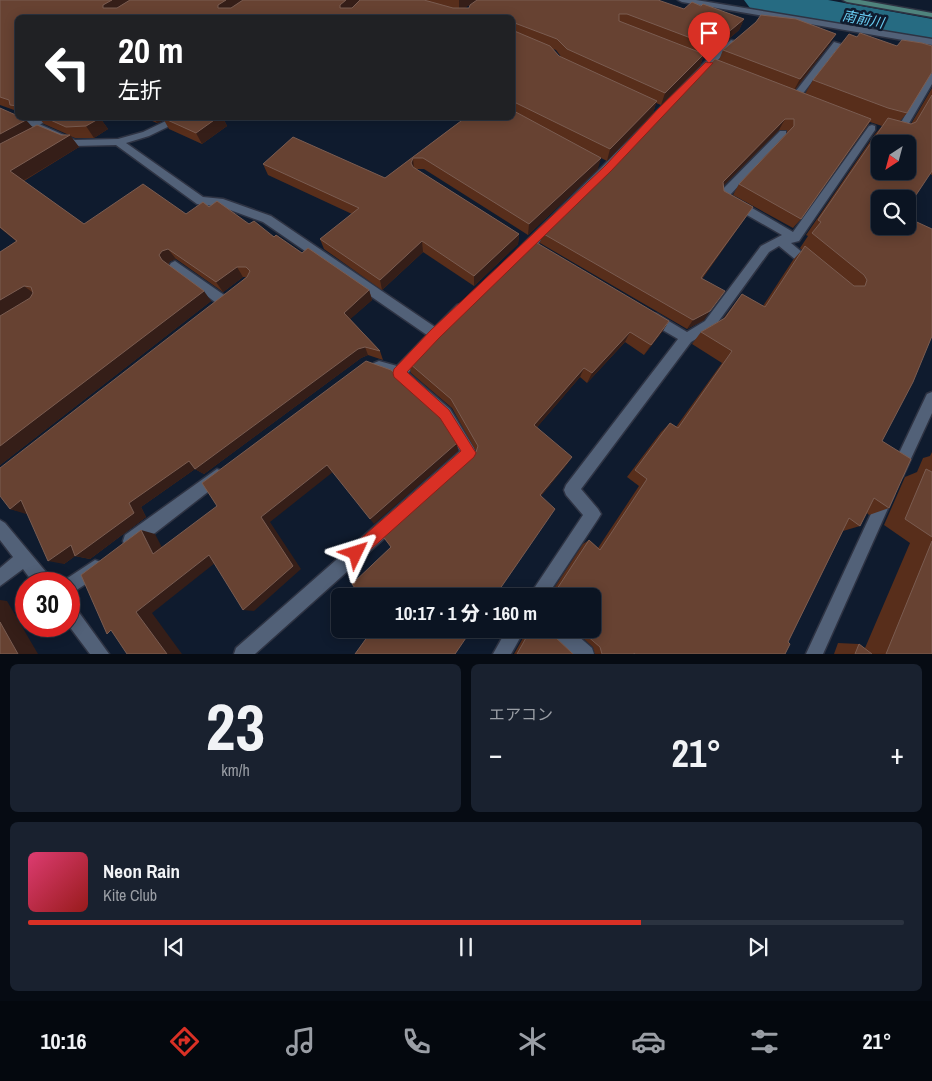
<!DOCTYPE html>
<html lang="ja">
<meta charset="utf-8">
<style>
body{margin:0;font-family:"Archivo Narrow","Noto Sans JP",sans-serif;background:#19212f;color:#f1f3f6;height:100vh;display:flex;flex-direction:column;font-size:19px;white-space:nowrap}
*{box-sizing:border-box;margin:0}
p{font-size:16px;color:#9a9ea5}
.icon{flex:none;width:28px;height:28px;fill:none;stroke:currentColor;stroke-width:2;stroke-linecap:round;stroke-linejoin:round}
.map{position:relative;height:654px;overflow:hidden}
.side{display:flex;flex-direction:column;gap:10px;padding:10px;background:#060b13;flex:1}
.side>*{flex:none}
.banner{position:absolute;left:15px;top:15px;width:500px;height:105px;border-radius:8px;box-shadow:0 2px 12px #0003,0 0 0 1px #2b3340;background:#202124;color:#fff;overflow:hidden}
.needle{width:32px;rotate:216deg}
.controls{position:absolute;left:871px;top:135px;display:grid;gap:10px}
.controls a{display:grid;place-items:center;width:45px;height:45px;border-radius:8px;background:#0b1422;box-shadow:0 2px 12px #0003,0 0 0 1px #2b3340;font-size:25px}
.speed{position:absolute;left:15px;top:572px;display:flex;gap:10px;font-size:25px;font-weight:700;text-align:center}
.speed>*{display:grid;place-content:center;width:65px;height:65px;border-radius:50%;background:#0b1422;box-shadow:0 2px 12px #0003,0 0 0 1px #2b3340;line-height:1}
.speed .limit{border:8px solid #d22;background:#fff;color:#111}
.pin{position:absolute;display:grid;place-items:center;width:42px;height:42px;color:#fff;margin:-51px -21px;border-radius:50% 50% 50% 0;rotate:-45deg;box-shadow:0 0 5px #0007}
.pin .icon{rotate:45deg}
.me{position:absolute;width:55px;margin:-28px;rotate:49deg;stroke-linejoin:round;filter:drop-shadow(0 0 4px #0008)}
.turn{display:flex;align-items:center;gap:18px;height:105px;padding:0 20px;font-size:22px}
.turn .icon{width:65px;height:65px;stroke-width:2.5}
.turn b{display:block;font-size:35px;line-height:42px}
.big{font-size:38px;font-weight:800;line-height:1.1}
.side .widget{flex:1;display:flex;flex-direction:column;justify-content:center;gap:8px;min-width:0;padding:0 18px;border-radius:8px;background:#19212f}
.side .dial{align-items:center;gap:0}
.dial b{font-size:65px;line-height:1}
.song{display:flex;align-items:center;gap:15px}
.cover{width:60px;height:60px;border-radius:8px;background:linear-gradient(135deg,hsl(340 70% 55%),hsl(0 70% 35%))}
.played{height:5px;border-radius:2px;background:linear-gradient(90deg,#d93025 70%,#2b3340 70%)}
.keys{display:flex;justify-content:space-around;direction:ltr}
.heat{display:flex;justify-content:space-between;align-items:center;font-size:28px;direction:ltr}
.side .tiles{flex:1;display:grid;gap:10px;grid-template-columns:1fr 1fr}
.widget:last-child{grid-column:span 2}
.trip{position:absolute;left:331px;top:588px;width:270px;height:50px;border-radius:8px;background:#0b1422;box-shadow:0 2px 12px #0003,0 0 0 1px #2b3340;font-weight:800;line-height:50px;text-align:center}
.tab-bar{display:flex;height:80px;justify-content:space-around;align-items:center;background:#04080e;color:#9a9ea5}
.tab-bar .icon{width:35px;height:35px}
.tab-bar .current{color:#d93025}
.tab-bar b{font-size:22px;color:#f1f3f6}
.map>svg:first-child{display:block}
</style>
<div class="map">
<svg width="932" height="654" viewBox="0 0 932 654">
<rect width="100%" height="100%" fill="#0f1b2e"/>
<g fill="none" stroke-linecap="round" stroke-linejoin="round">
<!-- river -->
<polygon fill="#266b82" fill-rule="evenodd" points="744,0 828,0 932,19 932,45 764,12 750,8"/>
<defs>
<g id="lane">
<polygon points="834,42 841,44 798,100 792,100 792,96"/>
<polygon points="40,118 51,118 36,127 30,127 30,123"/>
</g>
<g id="street">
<polygon points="678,0 696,0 932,39 932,45 682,2"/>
<polygon points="731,40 738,42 712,65 612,171 525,256 517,256 515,253 517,250 604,165 706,61"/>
<polygon points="932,73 932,84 901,137 893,136 893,132 896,131 928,76"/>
<polygon points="18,115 18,118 26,118 75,140 118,139 143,132 172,118 183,118 182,120 149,136 126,143 203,197 223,199 271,216 435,327 457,305 461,304 465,305 467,309 408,373 450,409 474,448 476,453 474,458 255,654 234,654 236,648 460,451 440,419 395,378 374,371 372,367 374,363 379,361 397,366 427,335 263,222 222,207 197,204 116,145 74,146 16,120 14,118"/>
<polygon points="872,125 875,126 875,130 799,241 791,243 815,263 817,266 815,269 807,269 779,246 769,252 713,329 691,342 581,489 598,509 601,514 598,519 547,596 529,596 583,515 566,495 564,490 566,485 678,339 649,322 647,318 649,314 653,313 657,314 687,332 705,321 761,246 782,235 719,199 718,196 719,193 780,131 786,131 786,135 730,195 793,232 869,126"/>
<polygon points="175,261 227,297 229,301 227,305 219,305 171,269 169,266 171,263"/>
<polygon points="932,392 932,413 903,476 898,478 893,476 891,471 893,466 927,394"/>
<polygon points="217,469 222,471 224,476 222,481 137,547 131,549 125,547 123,541 125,535"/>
<polygon points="887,488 892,490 894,495 823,654 806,654 882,490"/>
<polygon points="0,520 5,523 51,578 53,584 34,584 23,569 0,586 0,568 13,557 0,540"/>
<polygon points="95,560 101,562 103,568 101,574 69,595 69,584 62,584 63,581"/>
<polygon points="69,605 75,607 109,654 90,654 69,626"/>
<polygon points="507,629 525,629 511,654 493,654"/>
<polygon points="549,629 570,629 592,648 594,654 572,654 551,635"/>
</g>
<polygon id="secondary" points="843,0 860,0 932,13 932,17 847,2"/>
</defs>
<!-- lane casing -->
<use href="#lane" stroke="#2e3343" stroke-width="3"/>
<!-- street casing -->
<use href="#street" stroke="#2e3343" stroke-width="3"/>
<!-- secondary casing -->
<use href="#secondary" stroke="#2e3343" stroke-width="3"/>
<!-- lane -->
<use href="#lane" fill="#526178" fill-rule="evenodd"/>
<!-- street -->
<use href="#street" fill="#526178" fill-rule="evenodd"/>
<!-- secondary -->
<use href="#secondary" fill="#4f837d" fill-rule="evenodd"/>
</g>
<!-- wall -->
<g fill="#582e1b" fill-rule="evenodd">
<path d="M0,0H477L464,8L684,9L744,19L739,30L707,58L703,57L700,66L661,105L656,103L653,113L607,161L593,154L598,169L528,235L424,169H416L519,234L518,244L474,286L423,252L382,290L324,249L320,239L352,214L268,175L263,164L385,178L465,118H512V18H18V113L14,110L0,105ZM553,49L556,50L562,58L559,56Z"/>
<polygon points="836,34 828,46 795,90 805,94 813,80 907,113 900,121 911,124 932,88 932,175 930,174 880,199 882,441 889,508 869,515 867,513 860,526 843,531 788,642 785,654 595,654 593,647 573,629 592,629 592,596 549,596 583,544 589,540 598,548 639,486 627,477 661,432 670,423 676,427 722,363 692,344 701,332 723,319 742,294 763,306 793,260 802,250 800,248 808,236 806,235 875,134 882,126 870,122 801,219 793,228 733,195 739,184 787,133 787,130 779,130 723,186 724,191 746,217 702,279 704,320 687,329 540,243 542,233 617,162 719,60 723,50"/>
<polygon points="0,108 33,127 61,135 69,135 44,124 39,118 100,118 108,129 94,138 75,138 70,136 79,147 24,181 84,224 186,214 209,207 249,224 274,237 302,253 369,290 372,300 350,319 380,351 383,360 368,355 361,358 204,474 195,469 141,507 146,517 90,559 75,556 64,564 26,513 10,509 246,277 243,277 223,292 176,259 170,261 168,265 211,301 0,465 0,252 16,241 0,228"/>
<polygon points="145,118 223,118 227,126 202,144 169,129 164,120 157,123"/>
<polygon points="669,321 662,332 644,355 625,342 587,383 580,377 537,427 568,463 541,496 391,547 476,451 452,408 411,373 409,363"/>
<polygon points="932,452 932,654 834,654 838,643 859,644 865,648 910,543 884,525 905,477 917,472 923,458 930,456"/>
<polygon points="528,629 552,629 554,636 573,654 514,654"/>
</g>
<!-- shaded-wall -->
<g fill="#351e18">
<polygon points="112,0 137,0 110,16 103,8 103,5"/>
<polygon points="226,0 249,0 223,18 218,8 218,5"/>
<polygon points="346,0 360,0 343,18 340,5"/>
<polygon points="459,0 477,0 459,12"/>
<polygon points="744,19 739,30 707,58 712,46"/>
<polygon points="836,34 828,46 793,92 800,79"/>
<polygon points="704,54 700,66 661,105 665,93"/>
<polygon points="657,101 653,113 607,161 610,149"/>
<polygon points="100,118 108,129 94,138 86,126"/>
<polygon points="154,118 162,118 164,120 157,123"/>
<polygon points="217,118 223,118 227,126 202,144 196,133"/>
<polygon points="785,119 779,130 717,192 723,182"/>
<polygon points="26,120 36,131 0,151 0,134"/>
<polygon points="70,135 79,147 21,182 10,171"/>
<polygon points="413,158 414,169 411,163"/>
<polygon points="601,158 598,169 528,235 529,224"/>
<polygon points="519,234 518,244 474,286 474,276"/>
<polygon points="422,241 423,252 382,290 380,280"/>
<polygon points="168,249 176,259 170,261 167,265 162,260 159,255 162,251"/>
<polygon points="237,267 243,277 223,292 216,282"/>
<polygon points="24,286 36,295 0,318 0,300"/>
<polygon points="369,290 372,300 347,322 344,313"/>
<polygon points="204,291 211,301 0,465 0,446"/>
<polygon points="710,311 704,320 687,329 693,320"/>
<polygon points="669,321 662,332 644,355 651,345"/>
<polygon points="630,332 625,342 587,383 592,373"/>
<polygon points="365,347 368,355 361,358 204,474 195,469 141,507 146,517 90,559 75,556 129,503 189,461 358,349"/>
<polygon points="584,368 580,377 532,433 534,425"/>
<polygon points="457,443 458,451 374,524 370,519"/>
<polygon points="572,457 568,463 537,500 540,495"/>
<polygon points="327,465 333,472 270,522 301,569 254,611 243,610 261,517"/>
<polygon points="21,500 36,505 26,514 10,509"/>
<polygon points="141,530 155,534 167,557 153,554"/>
<polygon points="71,545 85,549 64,564 48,561"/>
<polygon points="209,555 220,559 152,613 182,654 167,654 136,612"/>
<polygon points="0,600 7,601 38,654 18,654 0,622"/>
</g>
<!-- building -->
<g fill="#674232" stroke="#7a5c51" fill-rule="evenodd">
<polygon points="0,0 112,0 103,5 103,8 117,8 130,0 226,0 218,5 218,8 231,8 243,0 346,0 340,5 340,8 352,8 360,0 424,0 453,8 469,8 470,5 477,0 658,0 684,9 692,2 701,6 703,4 744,19 712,46 627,14 619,14 619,21 704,54 665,93 567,49 557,39 512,22 512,18 18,18 18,106 10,105 9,100 0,97"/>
<polygon points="761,15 796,19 836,34 800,79 723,50 756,22"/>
<polygon points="512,30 550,46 559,56 657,101 610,149 512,101"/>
<polygon points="860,33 897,46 902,40 922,43 932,46 932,72 907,113 888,108 813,80 849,34 857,37"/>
<polygon points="715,59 871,119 801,219 739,184 794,126 794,119 785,119 723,182 724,191 753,207 701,278 725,291 710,311 693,320 542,233 617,162"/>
<path d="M932,95V171L908,207V199H880V226H908V218L932,229V336L913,382L882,441L911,459L889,508L874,498L860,526L849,518L788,642L790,644L785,654H635L634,653V654H602L600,647L579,629H592V596H550L553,595L589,540L600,550L647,479L635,470L670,423L678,428L732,351L701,332L725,318L742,294L765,307L805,246L854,286H865L867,280L864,275L812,233L821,222L818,220L888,118L911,124L916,122ZM880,144H908V171H880Z"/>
<polygon points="0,108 18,116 18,118 21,118 26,120 0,134"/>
<polygon points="512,110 601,158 529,224 423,158 413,158 411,163 413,167 519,234 474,276 422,241 380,280 320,239 359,208 263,164 293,137 385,178 465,118 512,118"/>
<polygon points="46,118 100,118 86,126 66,127"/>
<polygon points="163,118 217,118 196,133"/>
<polygon points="37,125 61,135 70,135 10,171 84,224 143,184 186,214 203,202 209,207 217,201 249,224 254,221 274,237 276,235 302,253 308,248 369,290 344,313 380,351 365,347 358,349 195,469 189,461 129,503 134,513 75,556 71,545 48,561 21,500 10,509 0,496 0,468 247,277 250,271 246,267 237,267 216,282 168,249 162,251 159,255 162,260 204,291 0,446 0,316 30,298 33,293 31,287 24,286 0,300 0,252 17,241 0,227 0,144"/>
<polygon points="532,240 669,321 651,345 630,332 592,373 584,368 534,425 572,457 540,495 555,509 495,596 361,596 352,584 391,547 382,535 476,452 478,446 451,399 409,363 460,309"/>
<polygon points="366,361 391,370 437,411 457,443 370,519 327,465 261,517 293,566 243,610 209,555 136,612 167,654 127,654 111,630 107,634 81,575 141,530 153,554 217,506 202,483"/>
<polygon points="926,469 932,472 932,537 905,519"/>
<polygon points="932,541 932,654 886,654"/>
<polygon points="0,622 18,654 0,654"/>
<polygon points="373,629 472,629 455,654 355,654"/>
<polygon points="531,629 552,629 554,636 573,654 517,654"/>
<polygon points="859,644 872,654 855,654"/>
</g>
<!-- route -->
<polygon fill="#d93025" stroke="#8d1f18" points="706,62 713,63 611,171 439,338 407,372 449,410 476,453 474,457 361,558 356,560 350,558 348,553 350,548 461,451 440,418 394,377 393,373 394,369 431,330 605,166 658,109"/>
<g text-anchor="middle" stroke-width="5" stroke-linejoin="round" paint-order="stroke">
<!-- far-water labels -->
<g font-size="14" font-style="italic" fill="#69cdf2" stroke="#0f1b2e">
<text transform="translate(863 19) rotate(11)" y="5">南前川</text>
</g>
</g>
</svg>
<div class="controls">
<a><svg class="needle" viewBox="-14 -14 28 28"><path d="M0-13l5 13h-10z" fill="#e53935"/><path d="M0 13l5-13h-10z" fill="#9a9ea5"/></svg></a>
<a><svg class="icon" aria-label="search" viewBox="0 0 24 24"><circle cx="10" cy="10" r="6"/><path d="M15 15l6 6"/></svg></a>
</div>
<div class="speed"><div class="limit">30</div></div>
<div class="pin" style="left:709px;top:63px;background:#d93025"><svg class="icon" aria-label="arrive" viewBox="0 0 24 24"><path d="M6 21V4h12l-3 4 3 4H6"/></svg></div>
<svg class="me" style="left:356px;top:553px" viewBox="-20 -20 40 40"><path d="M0-17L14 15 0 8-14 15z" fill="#d93025" stroke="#fff" stroke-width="4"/></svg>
<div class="trip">10:17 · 1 分 · 160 m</div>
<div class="banner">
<div class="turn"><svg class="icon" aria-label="left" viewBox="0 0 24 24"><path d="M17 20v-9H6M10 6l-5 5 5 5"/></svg><div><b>20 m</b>左折</div></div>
</div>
</div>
<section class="side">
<div class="tiles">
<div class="widget dial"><b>23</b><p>km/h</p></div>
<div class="widget"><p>エアコン</p>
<div class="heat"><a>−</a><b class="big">21°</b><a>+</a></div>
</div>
<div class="widget">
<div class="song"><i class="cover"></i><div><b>Neon Rain</b><p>Kite Club</p></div></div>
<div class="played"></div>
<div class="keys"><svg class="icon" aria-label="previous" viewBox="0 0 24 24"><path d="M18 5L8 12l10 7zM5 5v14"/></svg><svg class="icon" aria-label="pause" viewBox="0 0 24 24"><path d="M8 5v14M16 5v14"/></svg><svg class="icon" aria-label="next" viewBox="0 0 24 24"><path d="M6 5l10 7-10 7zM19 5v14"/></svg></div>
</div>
</div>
</section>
<nav class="tab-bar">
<b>10:16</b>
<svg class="icon current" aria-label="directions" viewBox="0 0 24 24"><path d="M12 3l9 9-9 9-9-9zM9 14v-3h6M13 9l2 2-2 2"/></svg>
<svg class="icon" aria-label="music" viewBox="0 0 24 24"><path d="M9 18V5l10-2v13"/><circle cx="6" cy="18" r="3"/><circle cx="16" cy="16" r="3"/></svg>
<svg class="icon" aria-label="phone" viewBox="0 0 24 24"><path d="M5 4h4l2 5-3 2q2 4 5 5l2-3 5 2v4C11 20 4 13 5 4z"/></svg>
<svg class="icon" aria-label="climate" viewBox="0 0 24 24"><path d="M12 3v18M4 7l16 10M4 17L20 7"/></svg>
<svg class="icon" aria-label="car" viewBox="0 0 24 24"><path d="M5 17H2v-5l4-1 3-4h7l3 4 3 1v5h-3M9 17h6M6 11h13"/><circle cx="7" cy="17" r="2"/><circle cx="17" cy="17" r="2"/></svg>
<svg class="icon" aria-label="filters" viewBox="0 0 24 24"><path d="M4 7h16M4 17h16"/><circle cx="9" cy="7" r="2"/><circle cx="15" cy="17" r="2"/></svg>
<b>21°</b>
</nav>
